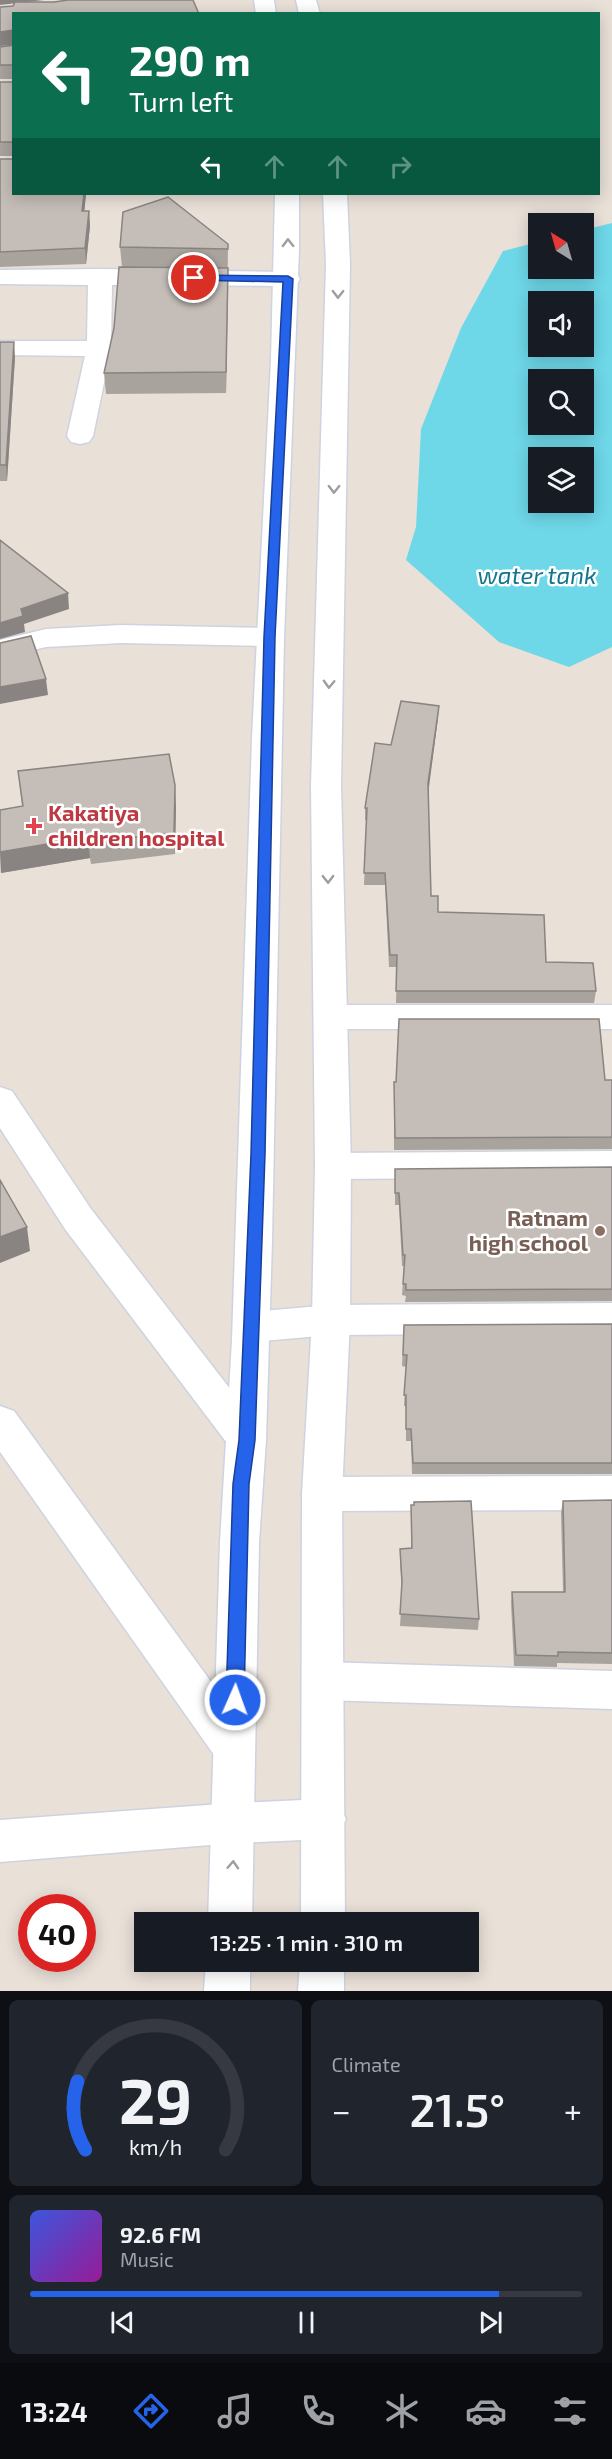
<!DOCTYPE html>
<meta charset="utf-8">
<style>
body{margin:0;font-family:"Exo 2",sans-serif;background:#20242c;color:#f1f3f6;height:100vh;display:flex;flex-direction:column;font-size:22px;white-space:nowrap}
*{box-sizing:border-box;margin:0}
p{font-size:20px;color:#9ea1a6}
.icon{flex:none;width:33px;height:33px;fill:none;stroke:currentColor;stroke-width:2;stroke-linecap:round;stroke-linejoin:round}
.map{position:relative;height:1991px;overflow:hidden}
.details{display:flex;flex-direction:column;gap:9px;padding:9px;background:#0d0f14;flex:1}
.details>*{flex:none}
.top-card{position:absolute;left:12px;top:12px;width:588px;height:183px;border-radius:0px;box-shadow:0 3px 15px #0003;background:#0b6e4f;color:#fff;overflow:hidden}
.needle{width:39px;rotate:323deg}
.controls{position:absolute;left:528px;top:213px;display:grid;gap:12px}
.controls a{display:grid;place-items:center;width:66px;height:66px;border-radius:0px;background:#171b24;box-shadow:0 3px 15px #0003;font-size:30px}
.speed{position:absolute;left:18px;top:1894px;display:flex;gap:12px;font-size:30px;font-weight:700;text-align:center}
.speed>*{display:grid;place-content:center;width:78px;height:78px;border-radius:50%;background:#171b24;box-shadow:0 3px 15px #0003;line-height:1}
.speed .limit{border:9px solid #d22;background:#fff;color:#111}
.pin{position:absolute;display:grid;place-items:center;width:51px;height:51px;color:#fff;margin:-26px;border:3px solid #fff;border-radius:50%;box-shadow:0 2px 6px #0007}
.me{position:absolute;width:66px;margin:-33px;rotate:2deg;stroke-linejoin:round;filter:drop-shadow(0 0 4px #0008)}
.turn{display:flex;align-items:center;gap:21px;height:126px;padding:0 18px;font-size:27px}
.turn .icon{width:78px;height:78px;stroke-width:2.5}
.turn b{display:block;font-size:42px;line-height:51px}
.lanes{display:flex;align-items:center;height:57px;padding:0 18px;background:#0003;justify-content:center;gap:30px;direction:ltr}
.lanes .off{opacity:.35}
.big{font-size:45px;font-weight:600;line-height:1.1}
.details .tile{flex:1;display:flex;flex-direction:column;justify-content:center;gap:9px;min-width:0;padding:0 21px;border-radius:9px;background:#20242c}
.details .dial{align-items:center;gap:0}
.dial svg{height:156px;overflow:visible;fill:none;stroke:#363941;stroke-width:7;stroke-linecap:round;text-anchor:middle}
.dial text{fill:#f1f3f6;stroke:none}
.song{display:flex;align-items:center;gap:18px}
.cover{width:72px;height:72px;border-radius:9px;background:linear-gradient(135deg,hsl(230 70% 55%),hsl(300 70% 35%))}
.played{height:6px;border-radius:3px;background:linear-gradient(90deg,#2563eb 85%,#363941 85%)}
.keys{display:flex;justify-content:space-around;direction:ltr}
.heat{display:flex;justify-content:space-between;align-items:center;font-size:33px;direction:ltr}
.details .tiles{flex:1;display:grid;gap:9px;grid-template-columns:1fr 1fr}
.tile:last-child{grid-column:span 2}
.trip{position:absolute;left:134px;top:1912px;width:345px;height:60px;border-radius:0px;background:#171b24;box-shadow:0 3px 15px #0003;font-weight:600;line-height:60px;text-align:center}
.tab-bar{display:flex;height:96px;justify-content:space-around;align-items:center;background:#090b0e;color:#9ea1a6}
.tab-bar .icon{width:42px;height:42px}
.tab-bar .current{color:#2563eb}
.tab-bar b{font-size:27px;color:#f1f3f6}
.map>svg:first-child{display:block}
</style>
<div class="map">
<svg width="612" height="1991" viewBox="0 0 612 1991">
<rect width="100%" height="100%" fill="#e9e0d8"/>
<!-- water -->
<path fill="#6ed7e8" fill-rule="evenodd" d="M612,223V647L569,667L499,642L406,560L416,527L421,429L461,328L503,251L538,242V268H584V230ZM538,302H584V346H538ZM538,380H584V424H538ZM538,458H584V502H538Z"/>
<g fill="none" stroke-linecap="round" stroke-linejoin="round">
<defs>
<g id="street">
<polygon points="100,269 288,272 297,274 300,279 297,284 288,286 112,285 111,349 93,436 89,442 80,444 71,442 67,436 85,356 0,355 0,341 87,341 88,285 0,284 0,270"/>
<polygon points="121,625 270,628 280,631 284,637 280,643 270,646 121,643 46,647 0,658 0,640 46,629"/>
<polygon points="331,1005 612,1005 612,1029 331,1029 319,1026 314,1017 319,1008"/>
<polygon points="0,1087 12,1091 91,1209 261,1429 266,1440 261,1451 247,1456 233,1451 65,1229 0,1128"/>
<polygon points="612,1151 612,1177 333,1179 321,1176 315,1166 321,1156 333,1153"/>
<polygon points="612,1303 612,1333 331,1335 252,1342 239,1338 233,1327 239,1316 252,1312 331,1305"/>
<polygon points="0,1406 14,1411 249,1734 255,1748 249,1762 234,1768 219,1762 0,1452"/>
<polygon points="612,1476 612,1510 322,1511 308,1506 302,1494 308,1482 322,1477"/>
<polygon points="323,1662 612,1671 612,1709 323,1700 308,1694 302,1681 308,1668"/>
<polygon points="324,1799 339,1805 346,1819 339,1833 324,1839 235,1843 0,1862 0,1820 235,1803"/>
</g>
<g id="secondary">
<polygon points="254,0 274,0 276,14 256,14"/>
<polygon points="296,0 316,0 320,14 299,14"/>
<polygon points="275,194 299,194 299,250 284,638 272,1240 266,1440 259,1542 252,1923 208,1923 220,1542 232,1340 252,738 271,360"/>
<polygon points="323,194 347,194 350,264 341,786 351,1166 350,1320 342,1494 345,1923 301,1923 302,1494 312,1320 315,1166 311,786 326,264"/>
<polygon points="206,1962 250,1962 250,1991 204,1991"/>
<polygon points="300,1962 344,1962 344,1991 298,1991"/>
</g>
</defs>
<!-- street casing -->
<use href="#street" stroke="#ced3df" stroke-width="3"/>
<!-- secondary casing -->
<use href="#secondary" stroke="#ced3df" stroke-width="3"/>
<!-- street -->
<use href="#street" fill="#fff" fill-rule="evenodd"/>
<!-- secondary -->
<use href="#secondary" fill="#fff" fill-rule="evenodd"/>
</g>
<!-- wall -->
<g fill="#a9a39e">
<polygon points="14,45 14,79 0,79 0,47"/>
<rect x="0" y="82" width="14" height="74"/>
<polygon points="0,159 14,194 86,194 84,211 89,211 90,226 86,264 0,267"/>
<polygon points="228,244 226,393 106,394 104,373 114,328 122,267 120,247"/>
<polygon points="0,342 15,357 7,481 0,481"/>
<polygon points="438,718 428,790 431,896 438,912 546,962 596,991 594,1003 396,1003 397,967 389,967 385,885 364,885 367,820 365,820 365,808 391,745"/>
<polygon points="18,771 176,806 175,854 91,864 90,858 1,873 0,810 22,806"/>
<polygon points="612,1080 612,1149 394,1150 394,1082"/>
<polygon points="612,1167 612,1301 405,1302 406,1296 402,1295 404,1266 402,1266 399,1205 395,1205 395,1169"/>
<polygon points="612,1324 612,1474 412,1474 411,1441 406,1441 406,1406 404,1406 406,1367 402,1366 404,1325"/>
<polygon points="612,1500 612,1664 557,1663 557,1667 514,1666 511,1603 512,1592 563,1592 561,1512 563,1501"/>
<polygon points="411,1505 479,1619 478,1630 400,1626 402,1593 400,1560 400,1549 411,1548"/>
</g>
<!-- shaded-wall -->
<g fill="#898481">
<polygon points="0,0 44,0 0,5"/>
<polygon points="14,30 14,45 0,46 0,32"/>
<polygon points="84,194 86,194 83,226 82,211"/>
<polygon points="89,211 90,226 86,264 85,248"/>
<polygon points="228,268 228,288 226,393 226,372"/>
<polygon points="14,342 15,357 7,481 6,465"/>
<polygon points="68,593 69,609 24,624 25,632 0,639 0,623 21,609"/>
<polygon points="46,679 48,695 0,704 0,687"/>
<polygon points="439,706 438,718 428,795 428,783"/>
<polygon points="175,785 176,806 175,854 174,833"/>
<polygon points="88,837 90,858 1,873 0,852"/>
<polygon points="27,1227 30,1251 0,1263 0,1237"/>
</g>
<!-- building -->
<g fill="#c4bdb8" stroke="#898481" stroke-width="1.5">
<polygon points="68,0 193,0 199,14 14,14 14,30 0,32 0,7 13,6 15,2 54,2"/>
<polygon points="14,45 14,65 0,65 0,47"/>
<rect x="0" y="82" width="14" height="60"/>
<polygon points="0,159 14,159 14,194 84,194 82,211 89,211 85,248 0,252"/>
<polygon points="168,197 228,244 228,249 120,247 123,212"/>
<polygon points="119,267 228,268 226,372 104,373 114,328"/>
<polygon points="0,342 14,342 6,465 0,465"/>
<polygon points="0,540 68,593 21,609 23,616 0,623"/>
<polygon points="31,636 46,679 0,687 0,643"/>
<polygon points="401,701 439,706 428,783 431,896 438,896 438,912 544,915 546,962 593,963 596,991 396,991 397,955 390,955 385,873 364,873 367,808 365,808 375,743 391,745"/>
<polygon points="169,754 175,785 174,833 89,842 88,837 0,852 0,810 23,806 18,771"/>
<polygon points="399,1019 599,1019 605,1080 612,1080 612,1137 395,1138 394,1082 396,1082"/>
<polygon points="612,1167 612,1289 406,1290 406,1284 403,1284 405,1255 403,1255 399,1193 395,1193 395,1169"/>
<polygon points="0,1180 27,1227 0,1237"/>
<polygon points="612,1324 612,1463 413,1463 411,1429 406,1429 406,1395 404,1395 407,1355 403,1355 404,1325"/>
<polygon points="612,1500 612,1653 558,1652 558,1656 516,1655 512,1592 565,1592 563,1501"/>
<polygon points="471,1501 479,1619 400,1614 402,1582 400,1549 412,1548 411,1505 414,1505 414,1502"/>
</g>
<!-- one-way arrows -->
<defs><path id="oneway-chevron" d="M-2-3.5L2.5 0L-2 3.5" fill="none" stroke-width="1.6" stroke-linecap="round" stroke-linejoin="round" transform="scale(1.5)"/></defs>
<g stroke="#9e9e9e">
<use href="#oneway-chevron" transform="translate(288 243) rotate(-91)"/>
<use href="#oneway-chevron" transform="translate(338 294) rotate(91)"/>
<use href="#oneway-chevron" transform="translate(334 489) rotate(91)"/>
<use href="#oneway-chevron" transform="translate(329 684) rotate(92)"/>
<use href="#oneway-chevron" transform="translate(328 879) rotate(89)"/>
<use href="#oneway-chevron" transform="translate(233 1865) rotate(-87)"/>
</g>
<!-- route -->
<polygon fill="#2563eb" stroke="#184099" stroke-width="1.5" points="194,275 288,276 293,279 275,637 265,1154 255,1440 249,1484 244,1700 241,1705 235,1707 229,1705 226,1700 233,1484 239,1440 251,1154 264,637 283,282 191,280 191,276"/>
<!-- markers -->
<path fill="#e0444e" stroke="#fff" stroke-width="2" d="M31 817h6v6h6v6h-6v6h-6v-6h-6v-6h6z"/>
<circle fill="#8d6e63" stroke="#fff" stroke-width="2" cx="600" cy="1231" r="6"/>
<g text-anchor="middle" stroke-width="5" stroke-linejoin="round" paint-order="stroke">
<!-- health labels -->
<g font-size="22" font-weight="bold" fill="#be3a42" stroke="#fff" text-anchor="start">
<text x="48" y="821">Kakatiya<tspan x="48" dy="25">children hospital</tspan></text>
</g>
<!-- education labels -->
<g font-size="22" font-weight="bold" fill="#785e54" stroke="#fff" text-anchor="end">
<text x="588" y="1226">Ratnam<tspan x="588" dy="25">high school</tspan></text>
</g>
<!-- water labels -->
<g font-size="24" font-style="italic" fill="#13748f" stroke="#fff">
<text x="537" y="584">water tank</text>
</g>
</g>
</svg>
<div class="controls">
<a><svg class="needle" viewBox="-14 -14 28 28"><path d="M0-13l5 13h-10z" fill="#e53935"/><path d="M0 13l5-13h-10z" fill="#9ea1a6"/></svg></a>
<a><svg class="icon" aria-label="sound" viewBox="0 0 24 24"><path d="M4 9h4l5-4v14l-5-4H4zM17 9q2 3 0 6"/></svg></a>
<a><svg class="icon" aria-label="search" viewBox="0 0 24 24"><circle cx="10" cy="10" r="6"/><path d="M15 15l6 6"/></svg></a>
<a><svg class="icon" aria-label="layers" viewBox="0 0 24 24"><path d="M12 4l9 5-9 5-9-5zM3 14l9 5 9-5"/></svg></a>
</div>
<div class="speed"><div class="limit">40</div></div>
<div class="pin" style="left:194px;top:278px;background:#d93025"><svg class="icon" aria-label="arrive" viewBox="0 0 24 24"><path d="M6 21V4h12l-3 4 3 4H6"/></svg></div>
<svg class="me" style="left:235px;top:1700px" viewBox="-20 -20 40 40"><circle r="17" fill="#2563eb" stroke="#fff" stroke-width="3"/><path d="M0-11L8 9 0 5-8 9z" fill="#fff"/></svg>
<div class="trip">13:25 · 1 min · 310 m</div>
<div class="top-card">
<div class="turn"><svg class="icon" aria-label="left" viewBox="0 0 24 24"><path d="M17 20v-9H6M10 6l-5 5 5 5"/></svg><div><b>290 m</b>Turn left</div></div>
<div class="lanes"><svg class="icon" aria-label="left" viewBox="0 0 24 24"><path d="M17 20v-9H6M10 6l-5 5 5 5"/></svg><svg class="icon off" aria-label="ahead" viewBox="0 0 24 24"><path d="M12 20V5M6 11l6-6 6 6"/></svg><svg class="icon off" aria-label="ahead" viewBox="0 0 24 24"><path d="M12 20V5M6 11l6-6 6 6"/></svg><svg class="icon off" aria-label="right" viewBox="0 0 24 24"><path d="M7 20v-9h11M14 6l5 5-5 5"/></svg></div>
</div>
</div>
<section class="details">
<div class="tiles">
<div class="tile dial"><svg viewBox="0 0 100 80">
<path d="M14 69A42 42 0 1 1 86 69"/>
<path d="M14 69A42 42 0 0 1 10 34" stroke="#2563eb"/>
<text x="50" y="56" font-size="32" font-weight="700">29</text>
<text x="50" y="72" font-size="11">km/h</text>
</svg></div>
<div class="tile"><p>Climate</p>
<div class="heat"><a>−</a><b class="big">21.5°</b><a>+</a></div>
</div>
<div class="tile">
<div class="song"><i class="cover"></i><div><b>92.6 FM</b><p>Music</p></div></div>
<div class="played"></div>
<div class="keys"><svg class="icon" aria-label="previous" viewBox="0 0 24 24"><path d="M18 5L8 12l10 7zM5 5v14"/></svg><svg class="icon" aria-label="pause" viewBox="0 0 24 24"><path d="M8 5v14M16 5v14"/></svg><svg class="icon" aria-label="next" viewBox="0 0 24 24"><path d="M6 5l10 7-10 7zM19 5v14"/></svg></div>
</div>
</div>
</section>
<nav class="tab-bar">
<b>13:24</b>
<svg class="icon current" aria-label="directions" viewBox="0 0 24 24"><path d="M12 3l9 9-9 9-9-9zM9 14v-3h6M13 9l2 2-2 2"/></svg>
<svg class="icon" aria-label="music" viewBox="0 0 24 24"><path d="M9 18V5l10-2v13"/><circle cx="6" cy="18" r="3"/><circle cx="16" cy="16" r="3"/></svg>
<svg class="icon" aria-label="phone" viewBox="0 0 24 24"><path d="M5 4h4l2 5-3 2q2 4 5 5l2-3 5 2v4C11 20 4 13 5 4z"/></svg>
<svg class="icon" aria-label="climate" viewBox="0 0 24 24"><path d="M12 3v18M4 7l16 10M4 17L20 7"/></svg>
<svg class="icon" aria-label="car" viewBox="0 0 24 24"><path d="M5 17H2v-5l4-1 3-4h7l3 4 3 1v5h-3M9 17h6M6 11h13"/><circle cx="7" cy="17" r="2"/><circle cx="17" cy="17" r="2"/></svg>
<svg class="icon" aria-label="filters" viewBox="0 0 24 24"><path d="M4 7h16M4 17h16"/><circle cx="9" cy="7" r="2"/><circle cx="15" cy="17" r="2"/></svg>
</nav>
